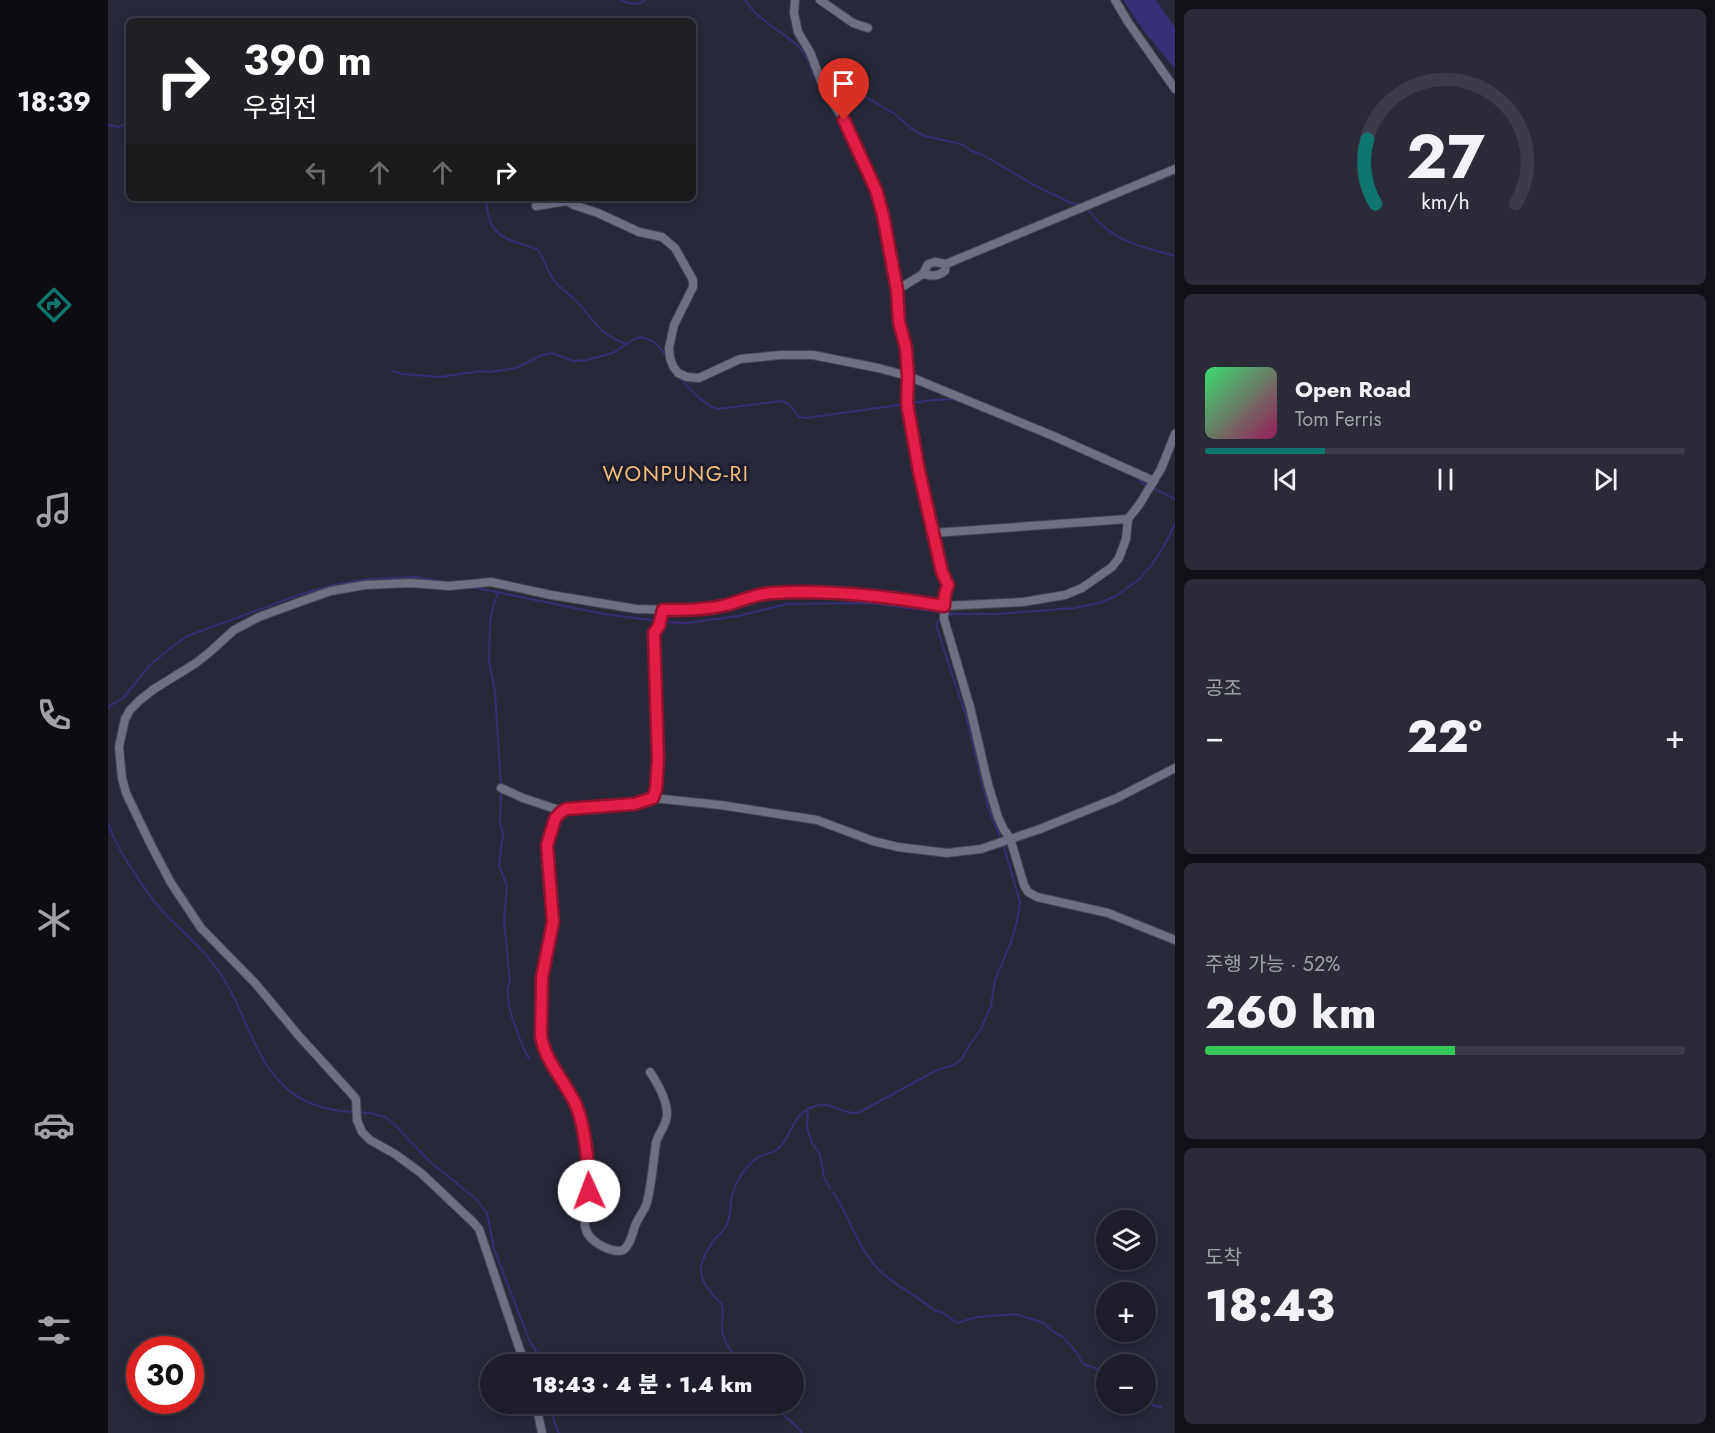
<!DOCTYPE html>
<html lang="ko">
<meta charset="utf-8">
<style>
body{margin:0;font-family:Jost,"Noto Sans KR",sans-serif;background:#2a2b36;color:#f1f3f6;height:100vh;display:flex;flex-direction:column;font-size:22px;white-space:nowrap}
*{box-sizing:border-box;margin:0}
p{font-size:20px;color:#a0a2a8}
.icon{flex:none;width:33px;height:33px;fill:none;stroke:currentColor;stroke-width:2;stroke-linecap:round;stroke-linejoin:round}
.map{position:relative;flex:1;overflow:hidden}
.details{display:flex;flex-direction:column;gap:9px;padding:9px;background:#101017;width:540px}
.details>*{flex:none}
.hud{position:absolute;left:18px;top:18px;width:570px;height:183px;border-radius:9px;box-shadow:0 3px 9px #0003,0 0 0 2px #3b3c47;background:#202124;color:#fff;overflow:hidden}
.fabs{position:absolute;left:988px;top:1210px;display:grid;gap:12px}
.fabs a{display:grid;place-items:center;width:60px;height:60px;border-radius:50%;background:#1d1e2a;box-shadow:0 3px 9px #0003,0 0 0 2px #3b3c47;font-size:30px}
.speed{position:absolute;left:18px;top:1336px;display:flex;gap:12px;font-size:30px;font-weight:700;text-align:center}
.speed>*{display:grid;place-content:center;width:78px;height:78px;border-radius:50%;background:#1d1e2a;box-shadow:0 3px 9px #0003,0 0 0 2px #3b3c47;line-height:1}
.speed .limit{border:9px solid #d22;background:#fff;color:#111}
.pin{position:absolute;display:grid;place-items:center;width:51px;height:51px;color:#fff;margin:-62px -26px;border-radius:50% 50% 50% 0;rotate:-45deg;box-shadow:0 0 6px #0007}
.pin .icon{rotate:45deg}
.me{position:absolute;width:66px;margin:-33px;rotate:358deg;stroke-linejoin:round;filter:drop-shadow(0 0 4px #0008)}
.turn{display:flex;align-items:center;gap:21px;height:126px;padding:0 18px;font-size:27px}
.turn .icon{width:78px;height:78px;stroke-width:2.5}
.turn b{display:block;font-size:42px;line-height:51px}
.lanes{display:flex;align-items:center;height:57px;padding:0 18px;background:#0003;justify-content:center;gap:30px;direction:ltr}
.lanes .off{opacity:.35}
.big{font-size:45px;font-weight:800;line-height:1.1}
.details .card{flex:1;display:flex;flex-direction:column;justify-content:center;gap:9px;min-width:0;padding:0 21px;border-radius:9px;background:#2a2b36}
.details .dial{align-items:center;gap:0}
.dial svg{height:156px;overflow:visible;fill:none;stroke:#3b3c47;stroke-width:7;stroke-linecap:round;text-anchor:middle}
.dial text{fill:#f1f3f6;stroke:none}
.song{display:flex;align-items:center;gap:18px}
.cover{width:72px;height:72px;border-radius:9px;background:linear-gradient(135deg,hsl(140 70% 55%),hsl(330 70% 35%))}
.played{height:6px;border-radius:3px;background:linear-gradient(90deg,#0f766e 25%,#3b3c47 25%)}
.keys{display:flex;justify-content:space-around;direction:ltr}
.heat{display:flex;justify-content:space-between;align-items:center;font-size:33px;direction:ltr}
.charge{height:9px;border-radius:4px;background:linear-gradient(90deg,#34c759 52%,#3b3c47 0)}
.trip{position:absolute;left:372px;top:1354px;width:324px;height:60px;border-radius:30px;background:#1d1e2a;box-shadow:0 3px 9px #0003,0 0 0 2px #3b3c47;font-weight:800;line-height:60px;text-align:center}
main{display:flex;flex:1;min-height:0}
.dock{display:flex;flex-direction:column;width:108px;justify-content:space-around;align-items:center;background:#0c0c11;color:#a0a2a8}
.dock .icon{width:42px;height:42px}
.dock .active{color:#0f766e}
.dock b{font-size:27px;color:#f1f3f6}
.map>svg:first-child{display:block}
</style>
<main>
<nav class="dock">
<b>18:39</b>
<svg class="icon active" aria-label="directions" viewBox="0 0 24 24"><path d="M12 3l9 9-9 9-9-9zM9 14v-3h6M13 9l2 2-2 2"/></svg>
<svg class="icon" aria-label="music" viewBox="0 0 24 24"><path d="M9 18V5l10-2v13"/><circle cx="6" cy="18" r="3"/><circle cx="16" cy="16" r="3"/></svg>
<svg class="icon" aria-label="phone" viewBox="0 0 24 24"><path d="M5 4h4l2 5-3 2q2 4 5 5l2-3 5 2v4C11 20 4 13 5 4z"/></svg>
<svg class="icon" aria-label="climate" viewBox="0 0 24 24"><path d="M12 3v18M4 7l16 10M4 17L20 7"/></svg>
<svg class="icon" aria-label="car" viewBox="0 0 24 24"><path d="M5 17H2v-5l4-1 3-4h7l3 4 3 1v5h-3M9 17h6M6 11h13"/><circle cx="7" cy="17" r="2"/><circle cx="17" cy="17" r="2"/></svg>
<svg class="icon" aria-label="filters" viewBox="0 0 24 24"><path d="M4 7h16M4 17h16"/><circle cx="9" cy="7" r="2"/><circle cx="15" cy="17" r="2"/></svg>
</nav>
<div class="map">
<svg width="1067" height="1433" viewBox="0 0 1067 1433">
<rect width="100%" height="100%" fill="#272838"/>
<!-- water -->
<polygon fill="#352f76" points="1015,0 1048,0 1067,27 1067,69 1035,30"/>
<g fill="none" stroke-linecap="round" stroke-linejoin="round">
<!-- stream -->
<g stroke="#352f76" stroke-width="2">
<path d="M513,0C521,4 530,6 537,0"/>
<path d="M637,0C651,22 675,31 693,49C703,60 703,75 712,86"/>
<polyline points="717,87 742,88 787,114 804,129 817,136 853,144 864,151 875,155 926,185 963,203 975,205"/>
<polyline points="0,125 11,127 17,124 21,125"/>
<path d="M378,198C379,221 384,234 407,242C415,245 422,246 430,250C436,259 439,270 445,279C451,288 459,292 466,299C485,317 491,336 519,344"/>
<path d="M980,210C984,214 988,220 993,224C1012,243 1042,249 1067,256"/>
<polyline points="284,371 294,374 332,377 372,371 381,372 408,368 434,355 444,353 465,361 479,360 505,353 526,339 532,337 545,341 553,349 559,358"/>
<path d="M572,378C583,389 595,405 610,409L673,401L681,404L691,417L698,418L798,404"/>
<polyline points="803,403 826,400 848,399"/>
<polyline points="1024,474 1034,483 1040,486"/>
<polyline points="1045,488 1067,499"/>
<polyline points="364,587 496,614 550,621"/>
<polyline points="390,593 385,606 382,622 381,661 387,692 393,785"/>
<polyline points="843,615 831,620 828,625 858,716 880,807 893,839"/>
<polyline points="556,622 579,623 630,616 679,604 762,603 846,614 888,614 967,608 991,603 1008,596 1030,580 1043,566 1055,548 1067,524"/>
<polyline points="0,707 15,698 41,666 60,650 79,636 194,594 226,585 260,579 308,577 344,583"/>
<path d="M393,791L392,823L395,834L391,865L399,886L396,921L402,982C393,998 413,1043 421,1059"/>
<path d="M0,823C9,850 40,896 59,916C80,936 102,956 117,981C138,1015 146,1057 175,1085C194,1104 219,1111 246,1112"/>
<polyline points="700,1109 699,1128 704,1143 712,1154 716,1177 722,1188"/>
<polyline points="251,1112 262,1113 277,1117 288,1126 321,1161 367,1198 379,1213 386,1249 421,1339 436,1365"/>
<path d="M725,1192C742,1217 749,1247 770,1269C786,1286 810,1295 827,1311L834,1312L849,1323L869,1317L907,1314L936,1323L944,1331L955,1337L968,1352L975,1364L999,1372"/>
<path d="M633,1365C625,1353 613,1340 614,1325C614,1318 616,1312 614,1305C605,1295 594,1285 593,1271C592,1263 600,1248 605,1242C608,1237 614,1233 617,1228C624,1217 621,1204 625,1192C628,1182 636,1170 644,1162C652,1153 665,1155 672,1147C683,1135 685,1116 702,1108C724,1098 732,1115 750,1113L829,1070L846,1065L854,1059L862,1044L873,1029L883,1006L887,980L903,942L909,921L912,902L895,844"/>
<polyline points="1038,1402 1047,1406 1053,1407"/>
<polyline points="442,1404 447,1424 451,1433"/>
<path d="M666,1404C674,1417 685,1420 694,1433"/>
</g>
<defs>
<g id="minor">
<polyline points="687,0 686,13 690,32 702,52 717,91 736,120 762,175 772,202 789,290 791,322 798,348 799,403 811,471 834,572 840,585 837,594 836,619 862,707 880,784 890,817 896,830 902,838 916,885 920,892 929,897 1000,913 1067,940"/>
<polyline points="712,0 745,23 760,28"/>
<polyline points="1007,0 1020,22 1067,89"/>
<polyline points="428,206 459,201 466,205 490,213 531,232 554,237 567,248 585,280 585,287 566,325 561,348 562,358 565,366 570,373 579,377 591,378 632,359 673,355 705,355 770,368 800,376 943,435 1046,481"/>
<path d="M838,264L837,271C829,277 824,276 815,274L820,264L827,262L838,264L1067,169"/>
<polyline points="789,290 815,274"/>
<polyline points="825,533 1020,519"/>
<polyline points="393,788 415,798 451,810 526,804 545,798 548,789 550,759 546,633 551,626 555,610"/>
<polyline points="545,798 612,805 709,820 765,841 790,847 839,853 873,849 932,829 1009,798 1067,768"/>
<path d="M458,809L447,819L439,845L445,922L434,977L433,1036C438,1067 465,1088 471,1118C475,1134 479,1151 481,1167C483,1185 473,1216 478,1230C481,1239 489,1244 498,1248C503,1250 510,1252 515,1250C522,1246 525,1232 527,1226C530,1217 537,1211 539,1202C544,1183 545,1163 548,1143C550,1133 559,1126 559,1114C559,1099 550,1084 542,1072"/>
<polyline points="417,1365 371,1229 365,1222 349,1207 313,1173 287,1154 262,1140 254,1132 249,1120 248,1099 242,1092 191,1036 147,983 93,928 63,883 43,845 18,793 14,778 11,747 17,719 22,710 32,700 46,689 88,663 103,651 126,630 151,617 197,600 223,591 257,585 303,583 341,586 383,582 443,595 504,605 528,609 565,610 600,608 619,605 659,593 764,595 836,606 915,602 957,595 974,588 1004,567 1011,558 1018,539 1020,519 1031,505 1053,469 1067,434"/>
<polyline points="428,1404 434,1433"/>
</g>
</defs>
<!-- minor casing -->
<use href="#minor" stroke="#444452" stroke-width="10"/>
<!-- minor -->
<use href="#minor" stroke="#6d6f83" stroke-width="8"/>
</g>
<g fill="none" stroke-linecap="round" stroke-linejoin="round">
<defs>
<path id="route" d="M481,1191C481,1167 477,1124 467,1103C456,1080 437,1061 433,1036L434,977L445,922L439,845L447,819L452,813L458,809L526,804L545,798L548,789L550,759L546,633L551,626L555,610C576,610 597,610 618,605C633,601 648,594 663,593C721,589 779,596 836,606L837,594L840,585L834,572L811,471L799,403L800,376L798,348L791,322L789,290L775,215L768,190L736,120"/>
</defs>
<!-- route casing -->
<use href="#route" stroke="#92132f" stroke-width="15"/>
<!-- route -->
<use href="#route" stroke="#e11d48" stroke-width="10"/>
</g>
<g text-anchor="middle" stroke-width="6" stroke-linejoin="round" paint-order="stroke">
<!-- quarter labels -->
<g font-size="21" letter-spacing="1.5" fill="#f2bf7f" stroke="#1d1e2e">
<text x="568" y="481">WONPUNG-RI</text>
</g>
</g>
</svg>
<div class="fabs">
<a><svg class="icon" aria-label="layers" viewBox="0 0 24 24"><path d="M12 4l9 5-9 5-9-5zM3 14l9 5 9-5"/></svg></a>
<a>+</a>
<a>−</a>
</div>
<div class="speed"><div class="limit">30</div></div>
<div class="pin" style="left:736px;top:120px;background:#d93025"><svg class="icon" aria-label="arrive" viewBox="0 0 24 24"><path d="M6 21V4h12l-3 4 3 4H6"/></svg></div>
<svg class="me" style="left:481px;top:1191px" viewBox="-20 -20 40 40"><circle r="19" fill="#fff"/><path d="M0-13L10 11 0 6-10 11z" fill="#e11d48"/></svg>
<div class="trip">18:43 · 4 분 · 1.4 km</div>
<div class="hud">
<div class="turn"><svg class="icon" aria-label="right" viewBox="0 0 24 24"><path d="M7 20v-9h11M14 6l5 5-5 5"/></svg><div><b>390 m</b>우회전</div></div>
<div class="lanes"><svg class="icon off" aria-label="left" viewBox="0 0 24 24"><path d="M17 20v-9H6M10 6l-5 5 5 5"/></svg><svg class="icon off" aria-label="ahead" viewBox="0 0 24 24"><path d="M12 20V5M6 11l6-6 6 6"/></svg><svg class="icon off" aria-label="ahead" viewBox="0 0 24 24"><path d="M12 20V5M6 11l6-6 6 6"/></svg><svg class="icon" aria-label="right" viewBox="0 0 24 24"><path d="M7 20v-9h11M14 6l5 5-5 5"/></svg></div>
</div>
</div>
<section class="details">
<div class="card dial"><svg viewBox="0 0 100 80">
<path d="M14 69A42 42 0 1 1 86 69"/>
<path d="M14 69A42 42 0 0 1 10 36" stroke="#0f766e"/>
<text x="50" y="56" font-size="32" font-weight="700">27</text>
<text x="50" y="72" font-size="11">km/h</text>
</svg></div>
<div class="card">
<div class="song"><i class="cover"></i><div><b>Open Road</b><p>Tom Ferris</p></div></div>
<div class="played"></div>
<div class="keys"><svg class="icon" aria-label="previous" viewBox="0 0 24 24"><path d="M18 5L8 12l10 7zM5 5v14"/></svg><svg class="icon" aria-label="pause" viewBox="0 0 24 24"><path d="M8 5v14M16 5v14"/></svg><svg class="icon" aria-label="next" viewBox="0 0 24 24"><path d="M6 5l10 7-10 7zM19 5v14"/></svg></div>
</div>
<div class="card"><p>공조</p>
<div class="heat"><a>−</a><b class="big">22°</b><a>+</a></div>
</div>
<div class="card"><p>주행 가능 · 52%</p><b class="big">260 km</b><div class="charge"></div></div>
<div class="card"><p>도착</p><b class="big">18:43</b></div>
</section>
</main>
